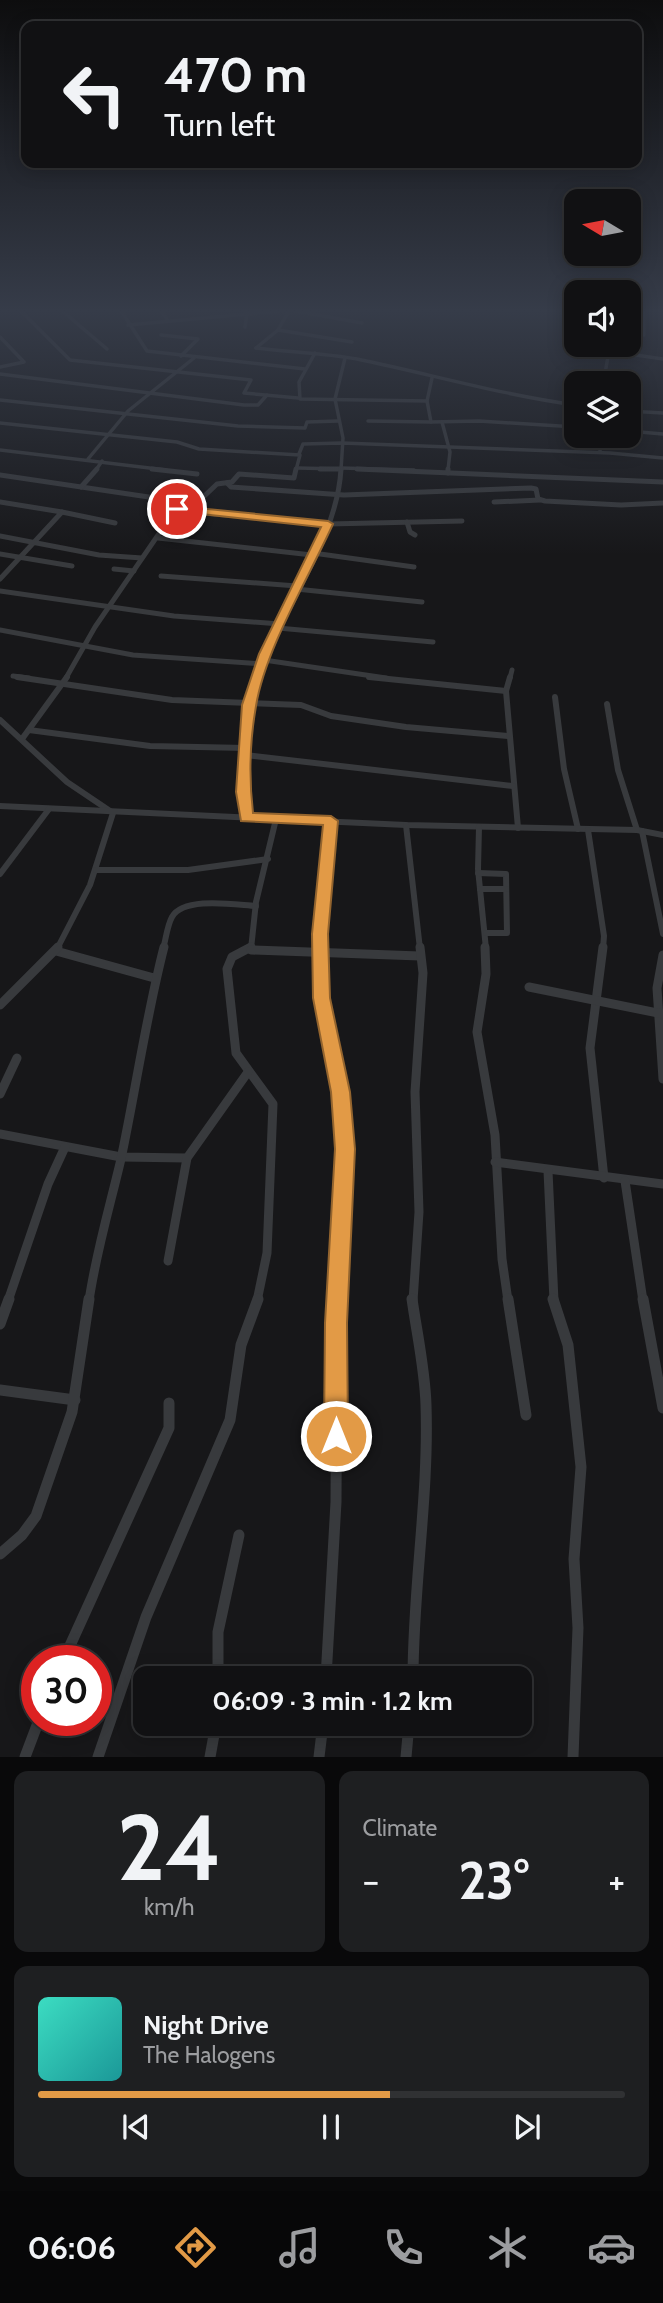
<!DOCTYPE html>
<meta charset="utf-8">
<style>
body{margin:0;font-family:Cabin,sans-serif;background:#1e1f21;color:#f1f3f6;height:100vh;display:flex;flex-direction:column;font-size:26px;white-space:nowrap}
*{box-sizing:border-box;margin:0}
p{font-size:23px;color:#9c9da0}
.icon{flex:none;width:38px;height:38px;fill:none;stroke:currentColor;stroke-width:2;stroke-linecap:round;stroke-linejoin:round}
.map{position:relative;height:1757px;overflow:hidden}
.panel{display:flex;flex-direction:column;gap:14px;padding:14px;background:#09090a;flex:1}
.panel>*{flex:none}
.banner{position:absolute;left:21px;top:21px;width:621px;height:147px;border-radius:14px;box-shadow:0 4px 18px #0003,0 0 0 2px #303133;background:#111113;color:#f1f3f6;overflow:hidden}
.needle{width:46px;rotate:280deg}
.tools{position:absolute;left:564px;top:189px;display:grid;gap:14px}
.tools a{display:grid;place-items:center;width:77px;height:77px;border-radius:14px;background:#111113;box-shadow:0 4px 18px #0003,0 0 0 2px #303133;font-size:35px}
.speed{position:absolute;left:21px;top:1645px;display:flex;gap:14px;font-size:35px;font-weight:700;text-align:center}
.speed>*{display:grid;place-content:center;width:91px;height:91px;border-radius:50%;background:#111113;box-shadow:0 4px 18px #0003,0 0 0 2px #303133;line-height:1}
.speed .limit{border:10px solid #d22;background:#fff;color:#111}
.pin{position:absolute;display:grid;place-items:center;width:60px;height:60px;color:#fff;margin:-30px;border:4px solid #fff;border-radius:50%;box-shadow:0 2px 7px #0007}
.me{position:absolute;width:77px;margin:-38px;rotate:0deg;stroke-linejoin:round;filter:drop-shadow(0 0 5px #0008)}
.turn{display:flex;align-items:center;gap:24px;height:147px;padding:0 28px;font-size:32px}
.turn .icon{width:91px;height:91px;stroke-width:2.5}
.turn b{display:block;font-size:49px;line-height:60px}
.big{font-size:52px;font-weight:800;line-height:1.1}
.panel .widget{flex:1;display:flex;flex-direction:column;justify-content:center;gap:10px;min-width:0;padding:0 24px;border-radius:14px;background:#1e1f21}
.panel .dial{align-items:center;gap:0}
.dial b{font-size:91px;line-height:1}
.song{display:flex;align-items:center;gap:21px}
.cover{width:84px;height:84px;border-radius:10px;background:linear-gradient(135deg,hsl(170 70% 55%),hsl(180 70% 35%))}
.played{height:7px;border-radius:4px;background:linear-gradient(90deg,#e29a46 60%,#303133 60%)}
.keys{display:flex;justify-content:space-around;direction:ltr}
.heat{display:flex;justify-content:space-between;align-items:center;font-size:38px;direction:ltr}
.panel .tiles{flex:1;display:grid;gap:14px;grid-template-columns:1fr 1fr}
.widget:last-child{grid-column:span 2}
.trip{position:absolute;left:133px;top:1666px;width:399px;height:70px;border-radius:14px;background:#111113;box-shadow:0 4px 18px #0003,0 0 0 2px #303133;font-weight:800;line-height:70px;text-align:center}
.menu{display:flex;height:112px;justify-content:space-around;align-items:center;background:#070708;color:#9c9da0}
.menu .icon{width:49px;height:49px}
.menu .selected{color:#e29a46}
.menu b{font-size:32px;color:#f1f3f6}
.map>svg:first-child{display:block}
</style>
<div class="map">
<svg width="663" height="1757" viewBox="0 0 663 1757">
<rect width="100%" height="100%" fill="#171719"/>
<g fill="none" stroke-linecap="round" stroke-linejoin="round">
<!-- minor-far4 -->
<g stroke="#383a3d" stroke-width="3.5">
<polyline points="19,309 70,360 251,380 244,393 298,398"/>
<polyline points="60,309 107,349"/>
<polyline points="120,309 147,351 305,369"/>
<polyline points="160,309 168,321"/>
<polyline points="644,309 644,335"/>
<polyline points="128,325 290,310 362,323"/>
<polyline points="245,327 247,313"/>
<polyline points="278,330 352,342"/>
<polyline points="161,335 198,339 181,356"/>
<polyline points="0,337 24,362 0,367"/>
<path d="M256,348C289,352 324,353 357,359C430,374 502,395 576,405"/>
<polyline points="256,348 278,330 290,309"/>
<polyline points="315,353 299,382 300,399 427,401"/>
<polyline points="0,374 244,405 258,405 267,395"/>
<polyline points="432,378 427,401 431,422 479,421 576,427"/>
<polyline points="610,383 604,379 609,351 663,359"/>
<polyline points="0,400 238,426 305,428 307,422 338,421"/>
<polyline points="628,411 663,413"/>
<polyline points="368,421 431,422"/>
<polyline points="442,422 450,452 448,470"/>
<polyline points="0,423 177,442 199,449 300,455 296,470"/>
<polyline points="628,431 663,434"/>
<polyline points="600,436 600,452"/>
<polyline points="0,450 166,470"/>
<polyline points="299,454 303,444 342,443 610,453 663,458"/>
<polyline points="88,459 128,411 194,358"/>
<polyline points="298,468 341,469"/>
<polyline points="341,468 414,470"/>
<polyline points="96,470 102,461"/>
<polyline points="341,470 343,438 335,399 345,358"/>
</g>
<!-- minor-far3 -->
<g stroke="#383a3d" stroke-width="5">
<polyline points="152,469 197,474"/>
<polyline points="320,469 341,469"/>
<polyline points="357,469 663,482"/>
<polyline points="448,473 448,469"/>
<polyline points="0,475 196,504 217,484 232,482 239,474 294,478 296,469"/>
<polyline points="227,483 231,487 344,495 531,488 536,489 538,499 545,501 621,505 663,503"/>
<polyline points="81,487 97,469"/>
<polyline points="0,502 62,512 0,579"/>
<polyline points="494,502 540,500"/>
<polyline points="196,504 201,506 203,513 328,524 462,521"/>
<polyline points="177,509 203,513"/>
<polyline points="62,512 115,523"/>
<polyline points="407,522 410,532 415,535"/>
<polyline points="0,536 99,555 142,558"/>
<polyline points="158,538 312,555"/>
<polyline points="313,553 414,567"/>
<polyline points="0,554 72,566"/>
<polyline points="114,569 134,571"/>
<polyline points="161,576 297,586"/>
<polyline points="296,589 422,602"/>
<polyline points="0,591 174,616 280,624"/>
<polyline points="278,628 433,642"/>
<polyline points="0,630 133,655 263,664"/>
<polyline points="264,660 386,678"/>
<polyline points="13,676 29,678"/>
<polyline points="66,678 95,627 180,503"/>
<path d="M258,678C281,610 337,541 341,469"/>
<polyline points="510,678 512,670"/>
</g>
<!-- minor-far2 -->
<g stroke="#383a3d" stroke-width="6">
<polyline points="17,677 172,700 301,705 331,716 406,727 508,736"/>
<polyline points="369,677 506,691"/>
<polyline points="510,677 506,691 518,828"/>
<polyline points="555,697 564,769 578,829"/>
<polyline points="607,704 618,770 637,830"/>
<polyline points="0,720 67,782 113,813 90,885 57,949"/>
<polyline points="29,730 150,746 246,748"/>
<polyline points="22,739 67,677"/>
<polyline points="246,755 513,786"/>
<polyline points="0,806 406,825 637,830 663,835"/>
<path d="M246,817C241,771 244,720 258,677"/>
<polyline points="406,825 420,949"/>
<polyline points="479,827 478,869 486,949"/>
<polyline points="588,830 604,936 603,949"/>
<polyline points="642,831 663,934"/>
<polyline points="96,870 188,870 268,859"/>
<polyline points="478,873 506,874 507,933 486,933"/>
<polyline points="0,874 49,809"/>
<polyline points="480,889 506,889"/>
<path d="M163,949C166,939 167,926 172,917C184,896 236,905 256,906"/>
<polyline points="251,949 256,902 276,819"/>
<polyline points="320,949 331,821"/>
</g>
<!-- minor-far1 -->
<g stroke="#383a3d" stroke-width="9">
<polyline points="251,947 232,957 227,969 236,1053 273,1104 267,1253 257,1301"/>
<polyline points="320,947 321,998 340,1092 345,1149 337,1301"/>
<polyline points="485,947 486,974 477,1032 495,1135 502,1259 508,1301"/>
<polyline points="603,947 590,1048 604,1178"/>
<polyline points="251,950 420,956"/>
<polyline points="56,951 154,978"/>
<polyline points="663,955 657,988 663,1079"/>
<polyline points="529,987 663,1014"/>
<polyline points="0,1005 58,947"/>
<polyline points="0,1094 17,1058"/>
<polyline points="0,1134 121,1157 187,1158"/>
<polyline points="495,1162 663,1184"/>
<polyline points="548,1171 554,1301"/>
<polyline points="625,1181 643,1301"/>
<polyline points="168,1261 187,1158 248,1072"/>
<polyline points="8,1301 48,1184 65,1147"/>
<path d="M89,1301C96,1252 110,1206 121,1159C136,1088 146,1017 164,947"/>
<polyline points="413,1301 419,1212 415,1092 423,973 420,947"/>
</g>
<!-- minor -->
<g stroke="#383a3d" stroke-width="11">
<path d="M412,1299C417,1334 425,1370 426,1405C429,1496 413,1587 413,1678"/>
<polyline points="508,1299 526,1415"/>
<polyline points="553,1299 568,1345 581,1467 574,1559 578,1628 573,1757"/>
<polyline points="643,1299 663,1408"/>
<polyline points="0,1324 9,1299"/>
<polyline points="0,1390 75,1400"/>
<polyline points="0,1554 22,1535 36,1516 72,1412 89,1299"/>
<polyline points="63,1661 169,1428 169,1403"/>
<polyline points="218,1678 218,1632 239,1535"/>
<polyline points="326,1678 336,1502 337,1299"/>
<polyline points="25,1757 39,1720"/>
<polyline points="98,1757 146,1617 230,1420 241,1345 258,1299"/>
<polyline points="210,1757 216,1724"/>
<polyline points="319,1757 323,1724"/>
<polyline points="406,1757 409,1724"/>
</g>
</g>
<!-- sky -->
<linearGradient id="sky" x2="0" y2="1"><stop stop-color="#0d0d0e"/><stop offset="0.56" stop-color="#363c49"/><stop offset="1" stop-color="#363c49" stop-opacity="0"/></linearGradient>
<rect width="663" height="555" fill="url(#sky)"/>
<!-- route -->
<path fill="#e29a46" stroke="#93642e" stroke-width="2" d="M177,506L328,521L333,524C309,577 265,650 256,706C250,740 249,779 253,813L331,816L338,821L328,934L330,998L350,1092L355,1149L347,1323L348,1436L344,1445L336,1448L328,1445L324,1436L325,1323L335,1149L331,1092L313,998L312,934L323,825L241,821L236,792L242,705L259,654L321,527L174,511V507Z"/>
</svg>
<div class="tools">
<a><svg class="needle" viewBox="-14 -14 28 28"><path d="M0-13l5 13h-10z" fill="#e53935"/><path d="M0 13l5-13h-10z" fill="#9c9da0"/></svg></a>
<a><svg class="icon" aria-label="sound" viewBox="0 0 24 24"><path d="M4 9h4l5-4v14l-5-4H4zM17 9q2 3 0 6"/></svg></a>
<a><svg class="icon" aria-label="layers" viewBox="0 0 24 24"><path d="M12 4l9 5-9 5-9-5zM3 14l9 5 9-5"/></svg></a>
</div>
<div class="speed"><div class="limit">30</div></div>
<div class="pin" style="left:177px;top:509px;background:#d93025"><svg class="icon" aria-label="arrive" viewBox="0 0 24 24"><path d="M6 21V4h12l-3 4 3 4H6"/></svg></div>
<svg class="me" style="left:336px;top:1436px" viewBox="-20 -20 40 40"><circle r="17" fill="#e29a46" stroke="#fff" stroke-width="3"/><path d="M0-11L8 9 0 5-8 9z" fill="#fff"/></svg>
<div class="trip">06:09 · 3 min · 1.2 km</div>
<div class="banner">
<div class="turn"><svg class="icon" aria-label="left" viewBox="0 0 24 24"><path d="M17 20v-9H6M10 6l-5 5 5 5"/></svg><div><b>470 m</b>Turn left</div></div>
</div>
</div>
<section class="panel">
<div class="tiles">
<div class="widget dial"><b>24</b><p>km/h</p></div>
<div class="widget"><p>Climate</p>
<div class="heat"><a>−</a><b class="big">23°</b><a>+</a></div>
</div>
<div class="widget">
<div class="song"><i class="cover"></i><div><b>Night Drive</b><p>The Halogens</p></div></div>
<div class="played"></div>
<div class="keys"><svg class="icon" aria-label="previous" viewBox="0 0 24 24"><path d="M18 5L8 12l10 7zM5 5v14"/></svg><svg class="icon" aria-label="pause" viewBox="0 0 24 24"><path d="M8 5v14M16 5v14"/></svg><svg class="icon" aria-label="next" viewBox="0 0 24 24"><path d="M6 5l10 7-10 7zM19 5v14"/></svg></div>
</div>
</div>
</section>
<nav class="menu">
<b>06:06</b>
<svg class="icon selected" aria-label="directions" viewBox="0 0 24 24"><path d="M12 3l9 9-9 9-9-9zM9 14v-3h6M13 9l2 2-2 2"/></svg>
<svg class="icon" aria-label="music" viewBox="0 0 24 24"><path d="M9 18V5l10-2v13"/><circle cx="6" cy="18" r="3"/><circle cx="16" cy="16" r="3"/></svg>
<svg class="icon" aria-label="phone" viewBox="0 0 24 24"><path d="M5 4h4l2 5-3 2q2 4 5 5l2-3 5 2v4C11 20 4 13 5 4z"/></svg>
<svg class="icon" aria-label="climate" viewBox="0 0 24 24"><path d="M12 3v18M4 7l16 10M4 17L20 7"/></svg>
<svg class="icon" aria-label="car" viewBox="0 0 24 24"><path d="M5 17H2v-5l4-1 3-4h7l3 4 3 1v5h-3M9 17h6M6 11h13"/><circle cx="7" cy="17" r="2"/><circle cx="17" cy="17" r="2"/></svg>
</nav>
